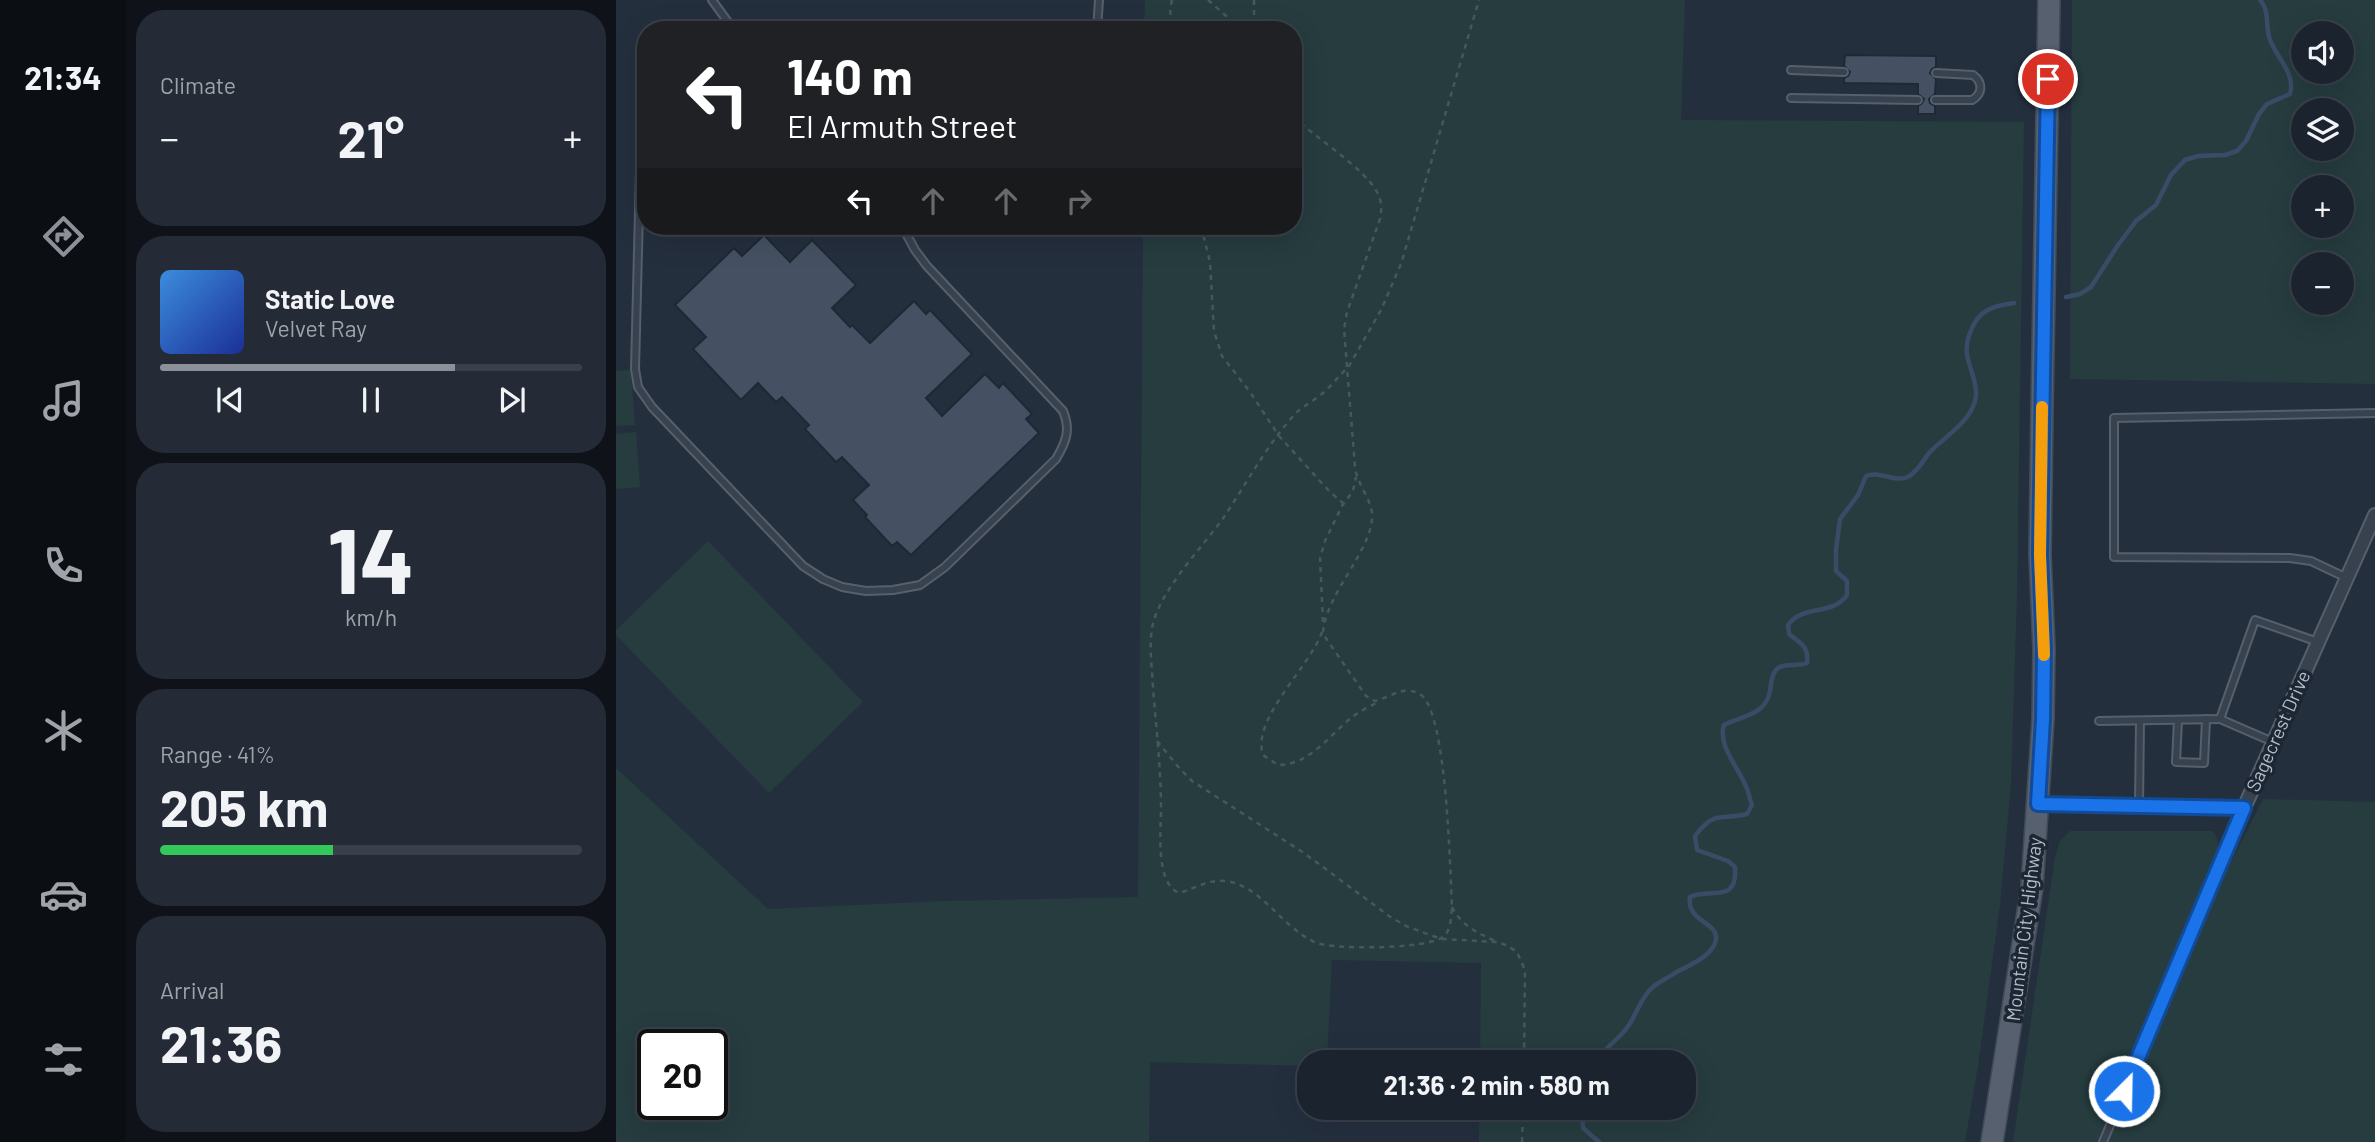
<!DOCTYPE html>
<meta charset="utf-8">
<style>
body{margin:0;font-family:Barlow,sans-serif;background:#242b36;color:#f1f3f6;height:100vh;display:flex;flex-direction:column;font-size:26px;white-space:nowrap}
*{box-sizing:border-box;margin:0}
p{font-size:23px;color:#a0a4aa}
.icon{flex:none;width:38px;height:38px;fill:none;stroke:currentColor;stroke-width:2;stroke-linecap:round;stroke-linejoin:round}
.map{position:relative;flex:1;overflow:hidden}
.side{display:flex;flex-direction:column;gap:10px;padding:10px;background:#0f1319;width:490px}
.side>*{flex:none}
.guide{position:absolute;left:21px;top:21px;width:665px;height:214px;border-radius:28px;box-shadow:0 7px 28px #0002,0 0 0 2px #39404a;background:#202124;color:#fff;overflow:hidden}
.tools{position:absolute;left:1675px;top:21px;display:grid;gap:14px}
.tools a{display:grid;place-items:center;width:63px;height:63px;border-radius:50%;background:#1b232e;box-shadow:0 7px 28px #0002,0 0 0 2px #39404a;font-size:35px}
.speed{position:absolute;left:21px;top:1029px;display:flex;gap:14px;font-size:35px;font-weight:700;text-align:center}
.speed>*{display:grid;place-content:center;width:91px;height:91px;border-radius:50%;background:#1b232e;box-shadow:0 7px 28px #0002,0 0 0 2px #39404a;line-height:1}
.speed .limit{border:4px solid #111;border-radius:10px;background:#fff;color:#111}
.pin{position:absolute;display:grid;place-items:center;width:60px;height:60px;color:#fff;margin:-30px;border:4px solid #fff;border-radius:50%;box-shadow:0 2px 7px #0007}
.me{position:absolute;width:77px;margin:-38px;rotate:23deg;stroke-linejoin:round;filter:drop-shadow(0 0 5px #0008)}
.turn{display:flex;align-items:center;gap:24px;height:147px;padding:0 35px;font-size:32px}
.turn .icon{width:91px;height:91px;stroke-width:2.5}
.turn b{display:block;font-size:49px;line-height:60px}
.lanes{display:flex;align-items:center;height:66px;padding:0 35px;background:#0003;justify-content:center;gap:35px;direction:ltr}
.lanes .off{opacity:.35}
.big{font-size:52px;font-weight:700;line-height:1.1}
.side .widget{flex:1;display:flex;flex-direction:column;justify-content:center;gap:10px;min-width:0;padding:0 24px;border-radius:28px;background:#242b36}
.side .dial{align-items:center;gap:0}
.dial b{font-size:91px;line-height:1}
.song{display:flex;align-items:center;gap:21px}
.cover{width:84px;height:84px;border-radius:10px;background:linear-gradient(135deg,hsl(210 70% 55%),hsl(230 70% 35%))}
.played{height:7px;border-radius:4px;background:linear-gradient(90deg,#8c9099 70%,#39404a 70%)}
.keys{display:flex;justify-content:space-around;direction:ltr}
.heat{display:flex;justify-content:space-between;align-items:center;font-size:38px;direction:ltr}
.charge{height:10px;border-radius:5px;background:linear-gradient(90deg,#34c759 41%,#39404a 0)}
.trip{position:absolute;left:681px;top:1050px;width:399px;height:70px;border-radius:28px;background:#1b232e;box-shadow:0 7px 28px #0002,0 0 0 2px #39404a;font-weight:700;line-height:70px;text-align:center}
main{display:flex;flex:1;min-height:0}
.tabs{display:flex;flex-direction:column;width:126px;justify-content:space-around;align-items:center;background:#0b0e12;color:#a0a4aa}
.tabs .icon{width:49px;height:49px}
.tabs .active{color:#8c9099}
.tabs b{font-size:32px;color:#f1f3f6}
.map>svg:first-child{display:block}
</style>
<main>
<nav class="tabs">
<b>21:34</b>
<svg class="icon active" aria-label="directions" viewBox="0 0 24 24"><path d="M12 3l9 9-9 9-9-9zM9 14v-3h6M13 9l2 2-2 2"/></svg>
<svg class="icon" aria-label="music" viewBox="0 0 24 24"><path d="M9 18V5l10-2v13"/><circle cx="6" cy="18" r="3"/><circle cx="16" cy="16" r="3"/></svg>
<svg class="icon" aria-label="phone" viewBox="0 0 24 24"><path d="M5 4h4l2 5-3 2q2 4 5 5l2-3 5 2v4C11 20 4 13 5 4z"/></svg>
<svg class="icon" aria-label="climate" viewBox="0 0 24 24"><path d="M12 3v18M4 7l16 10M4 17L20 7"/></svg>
<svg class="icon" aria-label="car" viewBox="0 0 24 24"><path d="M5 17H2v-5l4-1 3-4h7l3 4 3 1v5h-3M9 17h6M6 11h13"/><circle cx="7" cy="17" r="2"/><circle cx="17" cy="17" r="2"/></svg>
<svg class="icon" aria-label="filters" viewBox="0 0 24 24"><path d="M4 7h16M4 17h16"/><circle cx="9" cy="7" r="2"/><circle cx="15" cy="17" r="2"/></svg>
</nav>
<section class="side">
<div class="widget"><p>Climate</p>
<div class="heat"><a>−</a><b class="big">21°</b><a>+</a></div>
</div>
<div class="widget">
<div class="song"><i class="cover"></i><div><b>Static Love</b><p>Velvet Ray</p></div></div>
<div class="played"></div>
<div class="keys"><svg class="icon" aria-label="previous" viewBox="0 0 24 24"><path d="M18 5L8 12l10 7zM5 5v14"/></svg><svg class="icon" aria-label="pause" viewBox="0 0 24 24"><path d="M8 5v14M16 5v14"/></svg><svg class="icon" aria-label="next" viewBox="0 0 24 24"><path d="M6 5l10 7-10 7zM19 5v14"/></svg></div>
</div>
<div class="widget dial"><b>14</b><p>km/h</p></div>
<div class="widget"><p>Range · 41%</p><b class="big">205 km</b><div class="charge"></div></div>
<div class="widget"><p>Arrival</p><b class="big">21:36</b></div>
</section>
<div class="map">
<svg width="1759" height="1142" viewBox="0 0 1759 1142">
<rect width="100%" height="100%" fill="#242f3e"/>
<!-- green -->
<g fill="#263c3f" fill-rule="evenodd">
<path d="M529,0H1069L1065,120L1408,122L1401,595L1395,784L1384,905L1362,1066L1349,1142H863V1108H1068V1062H864L865,963L716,960L711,1062H693V1066L534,1062L533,1142H0V768L152,909L328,901L522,897L527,226H677V30H528ZM37,1045H96V1104H37Z"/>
<path d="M1456,0H1759V384L1454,379ZM1687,33H1726V72H1687ZM1687,110H1726V149H1687ZM1687,187H1726V226H1687ZM1687,264H1726V303H1687Z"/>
<polygon points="15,370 19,425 0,426 0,371"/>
<polygon points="20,432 24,487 0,489 0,434"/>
<polygon points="92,541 247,702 153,793 0,635 0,630"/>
<path d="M1647,799L1759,802V1142H1397L1439,857L1444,841L1454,831H1597C1604,841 1603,848 1600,859L1616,860Z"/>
</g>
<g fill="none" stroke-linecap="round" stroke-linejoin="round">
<!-- stream -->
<g stroke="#394c67" stroke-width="4.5">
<path d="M1450,297L1464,294L1475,287L1502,245L1520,221L1540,205L1555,175L1569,160L1582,156L1609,155L1621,151L1630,141L1643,114L1651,104L1674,94C1680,72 1659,57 1653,37C1650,25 1653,9 1644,0"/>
<path d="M983,1062C988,1047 1001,1041 1010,1029C1020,1017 1024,998 1036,988C1042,982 1052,978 1059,973C1072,966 1097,956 1100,940C1103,922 1070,922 1074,897C1094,887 1122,905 1119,867L1112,861L1081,850L1079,836C1099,809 1105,821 1131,814L1136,805C1134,800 1133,794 1131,789C1124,769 1101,746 1108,725C1126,716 1150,715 1154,691C1155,685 1155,676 1160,670C1167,662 1182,667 1191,663C1193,646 1185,644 1173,634L1172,625C1187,604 1217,616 1231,595V581L1220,571V550L1224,519L1242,495L1250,476C1264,470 1278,483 1292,477C1302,471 1307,461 1313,453C1329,436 1357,421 1360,396C1361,380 1353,369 1351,354C1350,347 1351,340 1354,333C1362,310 1376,306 1398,303"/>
<polyline points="971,1108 966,1115 967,1128 983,1142"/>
</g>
</g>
<!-- building -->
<g fill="#455162" stroke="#1f2835" stroke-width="2">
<polygon points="1229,55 1320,56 1320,67 1316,69 1314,73 1320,79 1319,94 1313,99 1314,103 1319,106 1319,114 1302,114 1302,106 1306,103 1308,99 1302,94 1302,84 1228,83 1228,78 1232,76 1234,72 1228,66"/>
<polygon points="148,235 174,262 196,240 240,285 216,308 234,327 236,325 254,343 298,301 310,314 314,310 356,354 310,398 326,416 369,374 383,388 387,383 416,414 410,419 423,433 295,555 281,542 276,546 249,517 251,515 237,500 253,485 226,457 220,462 189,429 193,425 166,397 160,402 142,383 125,400 77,349 90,337 59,305 118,248 126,256"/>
</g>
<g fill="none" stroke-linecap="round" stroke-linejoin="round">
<defs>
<g id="service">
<polyline points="96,0 112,22 125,30"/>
<polyline points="481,30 483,0"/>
<polyline points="1175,70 1228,72"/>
<polyline points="1175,98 1302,100"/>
<path d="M1319,100H1356C1367,94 1367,82 1357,75L1320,73"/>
<path d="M30,124L25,133L19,369L22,387L36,407L187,566L207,579L226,587L250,591L277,590L304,585L329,567L440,459C450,442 455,430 447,411L311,266L299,250L286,226"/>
<polyline points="1731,578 1695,561 1674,558 1498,557 1498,418 1759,413"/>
<polyline points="1562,720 1560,762 1588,763 1590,719"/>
<polyline points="1483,721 1604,719"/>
<polyline points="1657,742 1604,719 1639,620 1702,642"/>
<polyline points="1523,806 1524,721"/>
<polyline points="1487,1142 1628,808"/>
</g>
<polyline id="minor" points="1422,804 1628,808 1759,515"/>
<polyline id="primary" points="1376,1142 1416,887 1427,719 1428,649 1424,555 1426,409 1433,0"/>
</defs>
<!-- service casing -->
<use href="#service" stroke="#565f6c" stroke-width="10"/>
<!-- minor casing -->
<use href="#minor" stroke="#565f6c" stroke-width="16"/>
<!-- primary casing -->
<use href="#primary" stroke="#414a57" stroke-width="24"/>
<!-- path -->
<g stroke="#44595c" stroke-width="2.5" stroke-dasharray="5 5" stroke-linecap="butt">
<polyline points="556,0 554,9 556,30"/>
<polyline points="592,0 626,30"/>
<polyline points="638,0 638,30"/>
<path d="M677,117C698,136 749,169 761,192C766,201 766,209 764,219L731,312L728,329L739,467C741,484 754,497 756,513C759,548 708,595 707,634L750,696L759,701C775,697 789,684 805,695C831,713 834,871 836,907C835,917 835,931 827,937C812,949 720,950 701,943C669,930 651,894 619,883C597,876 583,887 563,893C539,883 545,831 545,809C545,768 540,727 537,687C536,667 533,647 536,628C543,591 586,548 608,517C630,484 654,440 681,412C689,405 699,400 707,393C716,385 724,375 733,366L765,310L785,264L863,0"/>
<polyline points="585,226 594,262 598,331 606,356 634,392 663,436 714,492 727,503"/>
<polyline points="707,622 704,558 709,541 726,506 737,491 740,477"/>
<path d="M706,632C694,667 635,719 647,755L662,765C693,765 713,736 735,718C743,711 754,707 763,701"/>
<polyline points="541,741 564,769 576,781 688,853 773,916 790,926 825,939 882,942 892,946 901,952 909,970 908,1062"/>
<path d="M836,907C846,926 860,932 879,941"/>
<polyline points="906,1142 907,1108"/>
</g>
<!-- service -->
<use href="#service" stroke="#38414e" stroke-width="6"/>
<!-- minor -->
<use href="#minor" stroke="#38414e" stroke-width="12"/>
<!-- primary -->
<use href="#primary" stroke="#56606e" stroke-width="21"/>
</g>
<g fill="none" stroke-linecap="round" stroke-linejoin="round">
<defs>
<polyline id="route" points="1432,79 1424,555 1428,649 1427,719 1422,804 1628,808 1508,1091"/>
</defs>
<!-- route casing -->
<use href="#route" stroke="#114b97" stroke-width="18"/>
<!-- route -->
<use href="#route" stroke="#1a73e8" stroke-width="12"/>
<!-- slow -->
<polyline stroke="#f59e0b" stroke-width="12" points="1426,407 1424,555 1428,655"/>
</g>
<g text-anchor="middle" stroke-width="7" stroke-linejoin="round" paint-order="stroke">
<!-- street labels -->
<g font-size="19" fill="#b4bcc9" stroke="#1d2633">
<text transform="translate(1662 731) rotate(-66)" y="7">Sagecrest Drive</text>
<text transform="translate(1408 929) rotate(-83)" y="7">Mountain City Highway</text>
</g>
</g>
</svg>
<div class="tools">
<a><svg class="icon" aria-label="sound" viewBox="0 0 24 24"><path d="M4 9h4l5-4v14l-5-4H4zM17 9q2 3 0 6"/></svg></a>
<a><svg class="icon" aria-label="layers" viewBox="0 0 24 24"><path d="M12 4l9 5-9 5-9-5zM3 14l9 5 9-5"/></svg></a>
<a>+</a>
<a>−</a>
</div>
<div class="speed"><div class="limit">20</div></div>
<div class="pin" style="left:1432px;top:79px;background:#d93025"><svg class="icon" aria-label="arrive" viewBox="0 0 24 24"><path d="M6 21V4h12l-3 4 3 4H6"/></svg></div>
<svg class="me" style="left:1508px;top:1091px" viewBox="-20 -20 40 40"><circle r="17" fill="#1a73e8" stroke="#fff" stroke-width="3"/><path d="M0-11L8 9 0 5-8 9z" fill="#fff"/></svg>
<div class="trip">21:36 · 2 min · 580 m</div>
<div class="guide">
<div class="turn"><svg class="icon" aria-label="left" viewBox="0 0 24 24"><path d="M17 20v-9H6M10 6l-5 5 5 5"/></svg><div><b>140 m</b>El Armuth Street</div></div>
<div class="lanes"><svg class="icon" aria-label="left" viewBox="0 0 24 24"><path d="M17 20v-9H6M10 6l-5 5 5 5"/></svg><svg class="icon off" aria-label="ahead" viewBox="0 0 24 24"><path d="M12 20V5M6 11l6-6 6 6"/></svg><svg class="icon off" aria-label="ahead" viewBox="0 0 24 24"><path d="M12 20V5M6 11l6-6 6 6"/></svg><svg class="icon off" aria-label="right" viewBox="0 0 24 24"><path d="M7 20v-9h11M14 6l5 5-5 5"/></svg></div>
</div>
</div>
</main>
